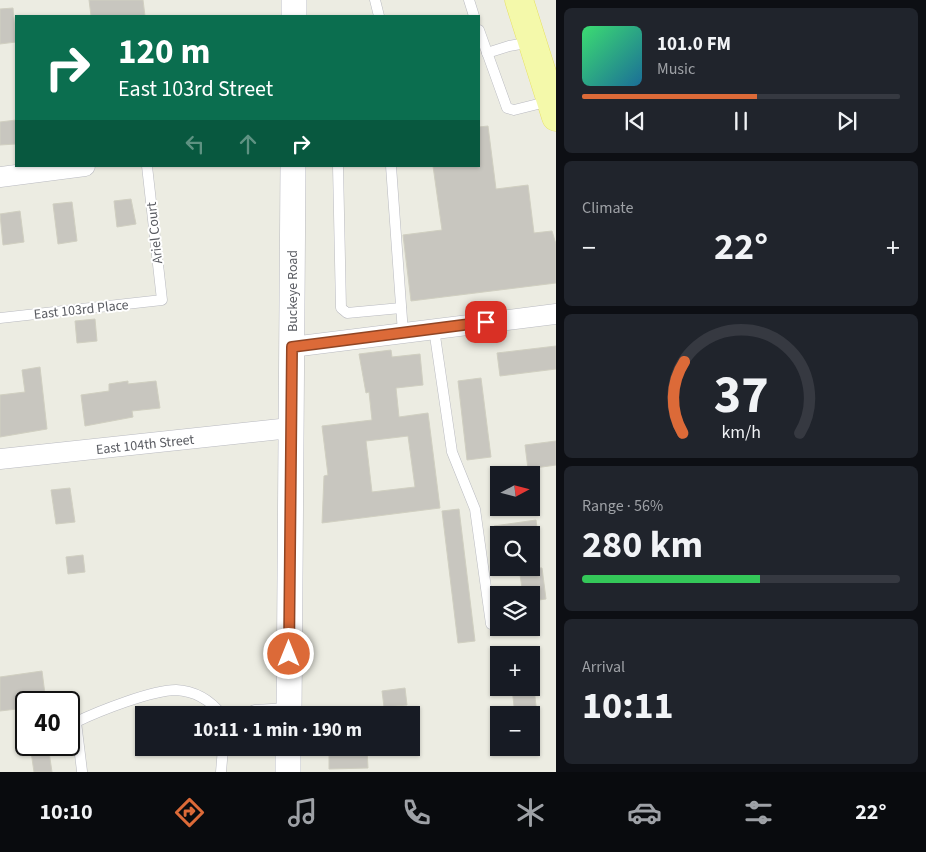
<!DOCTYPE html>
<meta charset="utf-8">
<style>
body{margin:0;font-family:"Source Sans 3",sans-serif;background:#20242c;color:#f1f3f6;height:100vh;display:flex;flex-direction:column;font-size:19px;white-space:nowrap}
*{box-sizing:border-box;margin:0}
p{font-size:16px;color:#9ea1a6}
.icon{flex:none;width:28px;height:28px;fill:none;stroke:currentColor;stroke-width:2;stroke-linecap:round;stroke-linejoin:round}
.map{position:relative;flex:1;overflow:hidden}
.side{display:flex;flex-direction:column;gap:8px;padding:8px;background:#0d0f14;width:370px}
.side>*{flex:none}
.top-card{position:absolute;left:15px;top:15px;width:465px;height:152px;border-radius:0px;box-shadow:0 1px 4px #0004;background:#0b6e4f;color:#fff;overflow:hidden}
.needle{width:32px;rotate:83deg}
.controls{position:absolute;left:490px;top:466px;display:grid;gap:10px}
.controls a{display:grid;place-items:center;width:50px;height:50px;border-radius:0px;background:#171b24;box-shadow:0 1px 4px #0004;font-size:25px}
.speed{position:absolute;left:15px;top:691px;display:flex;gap:10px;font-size:25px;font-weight:700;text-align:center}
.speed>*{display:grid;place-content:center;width:65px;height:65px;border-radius:50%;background:#171b24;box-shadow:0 1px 4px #0004;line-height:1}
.speed .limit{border:2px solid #111;border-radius:8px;background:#fff;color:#111}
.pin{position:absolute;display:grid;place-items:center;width:42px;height:42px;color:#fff;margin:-21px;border-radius:10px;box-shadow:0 2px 8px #0006}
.me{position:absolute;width:55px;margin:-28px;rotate:0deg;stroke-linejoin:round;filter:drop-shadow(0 0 4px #0008)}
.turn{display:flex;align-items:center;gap:18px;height:105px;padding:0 20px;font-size:22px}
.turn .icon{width:65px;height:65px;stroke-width:2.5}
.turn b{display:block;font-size:35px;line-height:42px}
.lanes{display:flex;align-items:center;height:48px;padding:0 20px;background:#0003;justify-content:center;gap:25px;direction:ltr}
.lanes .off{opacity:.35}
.big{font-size:38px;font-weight:700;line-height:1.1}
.side .tile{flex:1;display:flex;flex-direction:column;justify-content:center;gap:8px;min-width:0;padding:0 18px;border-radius:8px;background:#20242c}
.side .dial{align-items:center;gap:0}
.dial svg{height:130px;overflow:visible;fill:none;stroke:#363941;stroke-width:7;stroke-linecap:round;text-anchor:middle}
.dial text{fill:#f1f3f6;stroke:none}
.song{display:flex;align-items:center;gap:15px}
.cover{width:60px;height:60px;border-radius:8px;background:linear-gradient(135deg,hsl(140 70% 55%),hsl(200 70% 35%))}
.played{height:5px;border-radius:2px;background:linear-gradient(90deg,#dc6a38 55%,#363941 55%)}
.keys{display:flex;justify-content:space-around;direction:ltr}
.heat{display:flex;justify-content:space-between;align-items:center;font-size:28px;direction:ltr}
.charge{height:8px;border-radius:4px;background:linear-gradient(90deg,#34c759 56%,#363941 0)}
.trip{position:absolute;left:135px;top:706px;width:285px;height:50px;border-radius:0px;background:#171b24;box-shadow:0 1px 4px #0004;font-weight:700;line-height:50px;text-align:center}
.tabs{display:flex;height:80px;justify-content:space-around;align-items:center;background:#090b0e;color:#9ea1a6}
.tabs .icon{width:35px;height:35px}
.tabs .selected{color:#dc6a38}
.tabs b{font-size:22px;color:#f1f3f6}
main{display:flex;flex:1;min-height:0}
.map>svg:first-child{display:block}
</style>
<main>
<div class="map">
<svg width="556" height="772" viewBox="0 0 556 772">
<rect width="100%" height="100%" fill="#ecece2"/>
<!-- building -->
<g fill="#c8c6bf" stroke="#d0cfc1" fill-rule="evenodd">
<polygon points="89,0 143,0 145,16 91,16"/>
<polygon points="13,8 16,42 0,44 0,9"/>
<polygon points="16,120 16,144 0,145 0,122"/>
<polygon points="488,126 496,189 528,185 534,233 552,231 556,244 556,283 411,301 403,235 442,230 433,166 479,166 479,127"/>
<polygon points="131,199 136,224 117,227 114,201"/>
<polygon points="72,202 77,241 58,244 53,204"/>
<polygon points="20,211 24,242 3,245 0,214"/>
<polygon points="95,319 97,341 77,343 75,321"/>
<polygon points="556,346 556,369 500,376 497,353"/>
<path d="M391,350L392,357L420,354L423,385L396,388L399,417L428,413L440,508L322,523L324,476L328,475L322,426L372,420L369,392L366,393L359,354ZM408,436L415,487L372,492L366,441Z"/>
<polygon points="40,367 47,429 0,437 0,395 25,392 22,370"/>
<polygon points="481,378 491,457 467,460 458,381"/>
<polygon points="128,381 128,384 156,381 160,408 132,411 133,417 85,426 81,395 109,391 109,384"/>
<polygon points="556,441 556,465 528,469 525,445"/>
<polygon points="70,488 75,522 56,524 51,490"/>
<polygon points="459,509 475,641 458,643 442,511"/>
<polygon points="536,520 538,535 494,535 494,526"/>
<polygon points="83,555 85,572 68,574 66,557"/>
<polygon points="519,568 542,568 546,599 531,601 531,595 523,595"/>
<polygon points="42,671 46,702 26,702 26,708 0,711 0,677"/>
<polygon points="405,688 407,705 384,707 382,691"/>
<polygon points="512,688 534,688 537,715 515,715"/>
<polygon points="30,745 48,745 52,772 34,772"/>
<polygon points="329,748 367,748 368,768 329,769"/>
</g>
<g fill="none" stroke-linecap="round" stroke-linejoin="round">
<defs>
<g id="service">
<polyline points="375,0 379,16"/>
<polyline points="469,0 474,16"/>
<polyline points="479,30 507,108 514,110 550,101"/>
<polyline points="487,53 509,46 532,42"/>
<polyline points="338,166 341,308 347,313 401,308"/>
<polyline points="391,166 403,333"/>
<polyline points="0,318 162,300 147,166"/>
<polyline points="434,329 452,452 475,509 491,624"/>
<polyline points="242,715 255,710 289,708"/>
<path d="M82,771L76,722C99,711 152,690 176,690C195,691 211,701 222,715"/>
<polyline points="221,772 223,748"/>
</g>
<g id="minor">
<polyline points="0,177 85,166"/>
<polyline points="292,347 556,314"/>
<polyline points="0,459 290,428"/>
</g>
<g id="tertiary">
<polyline points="294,0 294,16"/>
<polyline points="289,715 293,166"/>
<polyline points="288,772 288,748"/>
</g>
<polyline id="primary" points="519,0 556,117"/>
</defs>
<!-- service casing -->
<use href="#service" stroke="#b9bac0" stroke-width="11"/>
<!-- minor casing -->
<use href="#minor" stroke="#b9bac0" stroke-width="21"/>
<!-- tertiary casing -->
<use href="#tertiary" stroke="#b9bac0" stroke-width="26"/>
<!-- primary casing -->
<use href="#primary" stroke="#e7e060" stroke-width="29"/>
<!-- service -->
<use href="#service" stroke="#fff" stroke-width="10"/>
<!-- minor -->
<use href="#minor" stroke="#fff" stroke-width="20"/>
<!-- tertiary -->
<use href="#tertiary" stroke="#fff" stroke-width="25"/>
<!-- primary -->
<use href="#primary" stroke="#f4f9aa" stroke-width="28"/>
</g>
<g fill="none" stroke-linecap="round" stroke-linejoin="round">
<defs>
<polyline id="route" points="289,654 292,347 486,322"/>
</defs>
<!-- route casing -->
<use href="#route" stroke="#8f4524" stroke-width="12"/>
<!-- route -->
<use href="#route" stroke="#dc6a38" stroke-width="9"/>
</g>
<g text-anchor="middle" stroke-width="4" stroke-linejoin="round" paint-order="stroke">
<!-- street labels -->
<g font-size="14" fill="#5a5c62" stroke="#fff">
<text transform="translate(154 233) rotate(-96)" y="5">Ariel Court</text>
<text transform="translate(292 291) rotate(-90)" y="5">Buckeye Road</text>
<text transform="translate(81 309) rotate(-6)" y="5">East 103rd Place</text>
<text transform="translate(145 444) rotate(-6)" y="5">East 104th Street</text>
</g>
</g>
</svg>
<div class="controls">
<a><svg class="needle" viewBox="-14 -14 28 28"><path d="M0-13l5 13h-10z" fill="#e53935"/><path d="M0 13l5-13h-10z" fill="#9ea1a6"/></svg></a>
<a><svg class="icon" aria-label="search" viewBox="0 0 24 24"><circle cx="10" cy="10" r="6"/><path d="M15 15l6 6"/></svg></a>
<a><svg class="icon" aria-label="layers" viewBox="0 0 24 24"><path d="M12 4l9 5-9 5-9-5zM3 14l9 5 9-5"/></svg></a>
<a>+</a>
<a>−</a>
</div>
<div class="speed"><div class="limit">40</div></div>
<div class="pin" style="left:486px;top:322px;background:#d93025"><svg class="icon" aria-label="arrive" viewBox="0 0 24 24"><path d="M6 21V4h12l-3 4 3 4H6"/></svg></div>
<svg class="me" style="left:289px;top:654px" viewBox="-20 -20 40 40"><circle r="17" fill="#dc6a38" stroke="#fff" stroke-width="3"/><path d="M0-11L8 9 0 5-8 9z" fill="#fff"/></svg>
<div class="trip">10:11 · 1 min · 190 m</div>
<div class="top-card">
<div class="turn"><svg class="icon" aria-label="right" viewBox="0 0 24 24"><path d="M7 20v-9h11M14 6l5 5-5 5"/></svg><div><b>120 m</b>East 103rd Street</div></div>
<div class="lanes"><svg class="icon off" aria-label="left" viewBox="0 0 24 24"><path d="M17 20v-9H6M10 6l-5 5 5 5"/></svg><svg class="icon off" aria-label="ahead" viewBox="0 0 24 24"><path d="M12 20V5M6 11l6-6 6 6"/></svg><svg class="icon" aria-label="right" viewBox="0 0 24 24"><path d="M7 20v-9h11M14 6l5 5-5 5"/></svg></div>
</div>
</div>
<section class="side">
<div class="tile">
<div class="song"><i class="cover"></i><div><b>101.0 FM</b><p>Music</p></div></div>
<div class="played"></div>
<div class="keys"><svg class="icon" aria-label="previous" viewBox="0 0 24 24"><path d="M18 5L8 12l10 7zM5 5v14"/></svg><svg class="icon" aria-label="pause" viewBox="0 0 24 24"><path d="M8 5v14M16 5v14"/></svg><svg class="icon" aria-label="next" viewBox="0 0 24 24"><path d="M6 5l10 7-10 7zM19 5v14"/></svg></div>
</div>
<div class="tile"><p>Climate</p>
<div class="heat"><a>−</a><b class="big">22°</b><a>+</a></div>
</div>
<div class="tile dial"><svg viewBox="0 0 100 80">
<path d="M14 69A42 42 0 1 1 86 69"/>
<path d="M14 69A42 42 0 0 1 15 25" stroke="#dc6a38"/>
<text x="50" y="56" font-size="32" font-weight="700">37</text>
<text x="50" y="72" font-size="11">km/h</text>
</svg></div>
<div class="tile"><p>Range · 56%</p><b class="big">280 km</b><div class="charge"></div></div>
<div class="tile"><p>Arrival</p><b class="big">10:11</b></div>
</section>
</main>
<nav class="tabs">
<b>10:10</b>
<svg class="icon selected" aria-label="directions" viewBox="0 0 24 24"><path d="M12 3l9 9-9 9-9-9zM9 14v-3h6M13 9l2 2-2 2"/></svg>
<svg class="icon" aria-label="music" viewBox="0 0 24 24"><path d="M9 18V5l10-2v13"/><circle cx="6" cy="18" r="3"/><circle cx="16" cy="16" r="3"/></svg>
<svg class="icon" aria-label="phone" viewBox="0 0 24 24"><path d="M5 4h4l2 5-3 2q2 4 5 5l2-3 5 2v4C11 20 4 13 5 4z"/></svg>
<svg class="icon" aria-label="climate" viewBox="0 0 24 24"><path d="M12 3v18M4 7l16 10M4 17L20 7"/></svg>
<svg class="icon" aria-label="car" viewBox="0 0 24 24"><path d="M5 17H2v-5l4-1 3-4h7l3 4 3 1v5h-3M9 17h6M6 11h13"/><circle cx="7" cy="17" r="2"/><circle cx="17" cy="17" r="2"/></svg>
<svg class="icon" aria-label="filters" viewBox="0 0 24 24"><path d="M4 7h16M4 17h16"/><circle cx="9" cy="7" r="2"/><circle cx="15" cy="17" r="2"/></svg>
<b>22°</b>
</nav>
